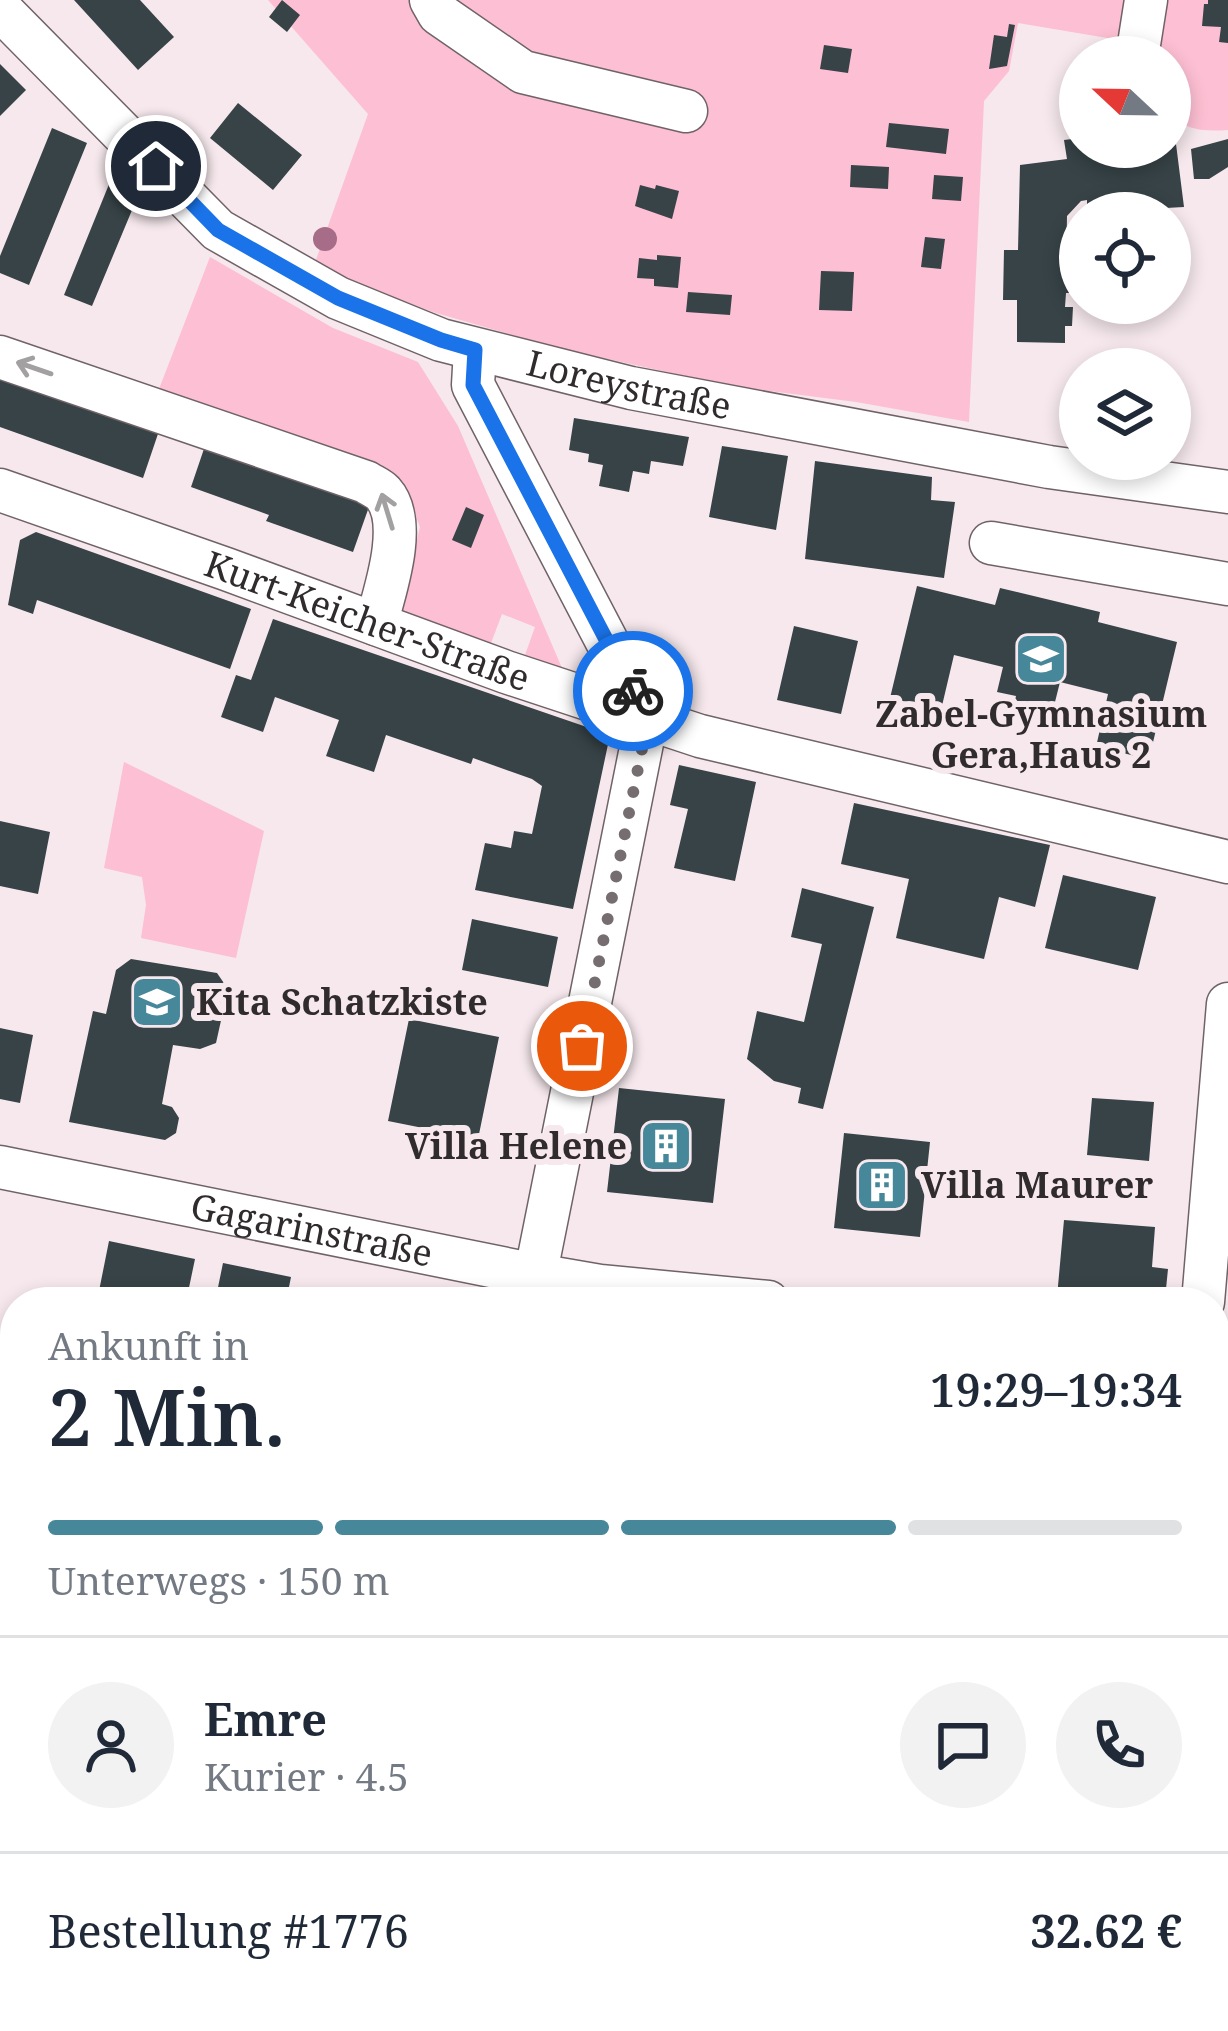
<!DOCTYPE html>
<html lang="de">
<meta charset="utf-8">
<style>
body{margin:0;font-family:"Noto Serif",serif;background:#f2f2f3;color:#1f2937;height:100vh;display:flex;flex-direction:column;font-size:45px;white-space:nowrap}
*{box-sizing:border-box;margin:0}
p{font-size:39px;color:#747a83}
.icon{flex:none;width:66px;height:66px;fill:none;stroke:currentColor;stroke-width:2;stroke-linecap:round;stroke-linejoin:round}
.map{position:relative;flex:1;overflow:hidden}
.drawer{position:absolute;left:0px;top:1287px;width:1230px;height:744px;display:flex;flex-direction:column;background:#fff;border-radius:48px 48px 0 0;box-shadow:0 6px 18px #0003}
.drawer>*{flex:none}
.needle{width:78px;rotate:292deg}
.buttons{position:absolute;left:1059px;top:36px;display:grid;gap:24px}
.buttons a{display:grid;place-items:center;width:132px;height:132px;border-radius:50%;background:#fff;box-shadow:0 6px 18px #0003;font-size:60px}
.pin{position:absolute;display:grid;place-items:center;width:102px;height:102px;color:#fff;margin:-51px;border:6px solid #fff;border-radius:50%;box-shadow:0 3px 12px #0007}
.courier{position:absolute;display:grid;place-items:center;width:120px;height:120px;margin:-60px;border:9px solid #1a73e8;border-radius:50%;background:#fff;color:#222;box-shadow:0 3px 15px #0007}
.summary em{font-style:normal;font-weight:600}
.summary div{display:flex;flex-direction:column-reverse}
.summary{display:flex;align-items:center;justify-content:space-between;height:204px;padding:0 48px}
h1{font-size:78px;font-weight:600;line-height:90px}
.bar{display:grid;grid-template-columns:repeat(4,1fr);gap:18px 12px;align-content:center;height:144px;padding:0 48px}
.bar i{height:15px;border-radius:9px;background:#e0e1e3}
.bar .active{background:#468799}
.bar p{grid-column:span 4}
.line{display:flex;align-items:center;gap:30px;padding:0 48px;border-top:3px solid #e0e1e3}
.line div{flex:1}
.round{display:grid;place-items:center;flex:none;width:126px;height:126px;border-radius:63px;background:#f2f2f3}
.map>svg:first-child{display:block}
.green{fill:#fdbfd3}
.building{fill:#374347}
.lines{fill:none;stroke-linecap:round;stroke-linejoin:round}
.minor-casing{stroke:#706367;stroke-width:45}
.major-casing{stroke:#b17c8e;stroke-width:57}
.minor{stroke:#fff;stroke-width:42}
.major{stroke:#facada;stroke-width:54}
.tram{stroke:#887f81;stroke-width:3}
.tree{fill:#a66c88}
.oneway{stroke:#a2a0a0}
.done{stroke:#756d6f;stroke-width:12;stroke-dasharray:0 21.6}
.route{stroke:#1a73e8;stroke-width:15}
.labels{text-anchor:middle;stroke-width:12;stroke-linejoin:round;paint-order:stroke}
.street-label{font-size:36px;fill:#302b2c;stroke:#f6e8ec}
.poi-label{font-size:36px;font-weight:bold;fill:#302b2c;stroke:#f6e8ec;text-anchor:start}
</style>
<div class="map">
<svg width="1228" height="2031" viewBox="0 0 1228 2031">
<rect width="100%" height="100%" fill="#f6e8ec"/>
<path class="green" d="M268,0h960v130c-64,5 -58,-22 -58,-73h-16l1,-11 -137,-23 -9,48 -25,30 -15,321 -113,-20 -126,-16 -176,-39 -118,-34 -123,-45 55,-154z
M210,257l123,71 85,34 40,64 104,242 -37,-13 10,-28 -33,-13 -11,29 -91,-31 20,-85 -17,-45 -244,-93z
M124,762l140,69 -28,127 -95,-20 5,-33 -4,-28 -38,-9z"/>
<path class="building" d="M74,0h66l34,37 -36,33z
M282,0l18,15 -13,17 -18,-15z
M1208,0h20v43l-9,-1 2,-15 -19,-1 2,-22h4z
M1009,24l6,1 -8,41 -18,3 5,-34 13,2z
M824,45l28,4 -4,24 -28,-4z
M0,64l26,26 -26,26z
M238,103l64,52 -29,35 -63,-52z
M889,123l60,6 -3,25 -60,-7z
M52,128l35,15 -58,142 -29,-12v-17z
M1080,138v9h90l6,-3 8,63 -55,3 -1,-12 -18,1v5l-23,2v-6l-6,1 -14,15 -1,57h2l1,20h-3l-1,14h8l-1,19h-7v17l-48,-1v-42h-14l1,-50h14l2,-85 47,-6 -3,-19z
M1228,139v28l-19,12h-15l-3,-30z
M851,165l38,2 -1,22 -38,-2z
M116,167l29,12 -53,127 -28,-11z
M934,175l29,2 -2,24 -29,-2z
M640,185l15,4 1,-4 23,6 -7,28 -37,-13z
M925,237l20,2 -4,30 -20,-2z
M657,255l24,2 -3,31 -24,-2v-7l-17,-1 2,-20 18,2z
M821,271l33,1 -2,39 -33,-1z
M688,292l44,3 -2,20 -44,-3z
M0,372l160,56 -17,50 -143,-51z
M574,418l115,19 -6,29 -32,-5 -2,13 -16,-3 -4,21 -30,-6 4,-21 -15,-3 1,-8 -20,-4z
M207,440l163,64 -17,48 -87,-31 3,-6 -78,-28z
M722,446l66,10 -12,74 -67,-13z
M815,461l117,16 -1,23 24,2 -11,76 -139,-19z
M466,507l18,8 -13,33 -19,-8z
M36,532l215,77 -21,60 -193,-69 -4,14 -25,-9 12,-65z
M917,586l78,19 5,-17 100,24 -2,10 79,20 -28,117 -53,-12 12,-53 -48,-12 -6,24 -15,-4 -3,13 -23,-6 3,-13 -19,-4 6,-25 -49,-12 -13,55 -51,-12z
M273,619l337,116 -37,174 -98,-19 10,-47 26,5 3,-17 18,3 10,-48 -10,-7 -59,-21 -2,6 -85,-29 -12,37 -48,-16 13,-36 -64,-23 -12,35 -42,-15 15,-42 15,5z
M794,626l64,15 -17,73 -64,-14z
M679,765l77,17 -21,99 -61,-13 14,-59 -18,-4z
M854,803l196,42 -15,62 -36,-10 -15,62 -88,-21 13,-59 -68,-15z
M0,821l50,11 -12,62 -38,-8z
M1063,875l93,22 -18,73 -93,-22z
M802,888l72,19 -51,202 -25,-6 3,-15 -27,-7 -27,-22 10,-48 47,11 18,-78 -31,-7z
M472,919l86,18 -10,50 -86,-17z
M131,959l86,14 11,16 -12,54 -16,6 -27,-4 -11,59 10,3 7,11 -3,15 -11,7 -96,-18 24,-111 13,3 10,-44z
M409,1019l90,18 -21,102 -90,-18z
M0,1028l33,7 -13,68 -20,-4z
M619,1088l106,11 -12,104 -106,-11z
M1092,1098l62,4 -5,59 -62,-6z
M844,1133l86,9 -10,95 -86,-9z
M1064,1220l91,7 -3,40 16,2 -3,30 -19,-2v5h-23l-66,-5z
M109,1241l86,18 -9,43 -89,-1z
M223,1263l68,14 -5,25h-71z
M1225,1546h3v162l-13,-2v-48l5,-49h-5v-45l8,1z
M0,1579l15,3 -3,55h3v62l-15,-3z
M1215,1784l13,1v132l-6,38h6v47l-13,-2z
M20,2016h55l62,15h-120z
M935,2016h119l-3,15h-110l-8,-1z"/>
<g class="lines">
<g class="minor-casing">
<g id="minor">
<path d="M431,0l8,14 84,58 163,39"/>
<path id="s1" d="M0,9l218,221 120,68 103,42 190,48 418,79 179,25"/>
<path d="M1137,57l9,-57"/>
<path d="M475,350l-2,35 174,333 -117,584"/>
<path d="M0,357l366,125c6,4 12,6 17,11 26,29 2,98 -7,131"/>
<path id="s2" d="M0,490l226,79 280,103 194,64 528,126"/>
<path d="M991,543l237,41"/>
<path id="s3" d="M0,1167l536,108 64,11 168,16"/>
<path d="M1203,1302l25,-298"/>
<path d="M1215,1347l13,1"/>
<path d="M1215,1464l13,-16"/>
<path d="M1215,1742l13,1"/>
<path d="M530,2016l71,15"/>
<path d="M372,2031l4,-15"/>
<path d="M1127,2031l1,-15"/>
</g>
</g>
<g class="major-casing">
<path id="major" d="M0,1931l15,3
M408,2016l69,15"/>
</g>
<use href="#minor" class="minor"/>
<use href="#major" class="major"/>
<path class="tram" d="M0,1915l15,3
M479,2016l72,15
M553,2016l71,15"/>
</g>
<circle class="tree" cx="325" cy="239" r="12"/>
<defs><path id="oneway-shaft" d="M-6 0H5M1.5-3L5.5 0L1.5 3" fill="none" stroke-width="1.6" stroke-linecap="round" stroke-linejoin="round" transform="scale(3)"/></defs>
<g class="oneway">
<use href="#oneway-shaft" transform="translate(34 368) rotate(-161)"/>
<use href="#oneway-shaft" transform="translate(387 511) rotate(-107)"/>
</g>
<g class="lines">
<path class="done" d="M582,1046l65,-322v-6l-14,-27"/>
<path class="route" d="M156,166l62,64 120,68 103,42 34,10 -2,35 160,306"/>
</g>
<defs>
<g id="school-square" transform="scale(2.7)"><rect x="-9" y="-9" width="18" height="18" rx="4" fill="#468799" stroke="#f6e8ec"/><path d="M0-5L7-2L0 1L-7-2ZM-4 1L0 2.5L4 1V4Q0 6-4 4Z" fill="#fff"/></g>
<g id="building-square" transform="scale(2.7)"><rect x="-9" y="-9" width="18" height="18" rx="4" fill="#468799" stroke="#f6e8ec"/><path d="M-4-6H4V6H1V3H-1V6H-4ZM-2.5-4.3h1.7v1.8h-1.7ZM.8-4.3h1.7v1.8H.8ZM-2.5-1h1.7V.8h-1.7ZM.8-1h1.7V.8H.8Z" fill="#fff"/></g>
</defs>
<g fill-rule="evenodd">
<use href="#school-square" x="1041" y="659"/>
<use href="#school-square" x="157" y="1002"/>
<use href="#building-square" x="666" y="1146"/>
<use href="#building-square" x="882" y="1185"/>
</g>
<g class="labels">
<g class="street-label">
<text dy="13" stroke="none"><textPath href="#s1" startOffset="753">Loreystraße</textPath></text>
<text dy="13" stroke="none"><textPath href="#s2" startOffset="390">Kurt-Keicher-Straße</textPath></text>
<text dy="13" stroke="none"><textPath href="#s3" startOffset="318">Gagarinstraße</textPath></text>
</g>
<g class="poi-label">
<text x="1041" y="727" text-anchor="middle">Zabel-Gymnasium<tspan x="1041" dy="41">Gera,Haus 2</tspan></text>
<text x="196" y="1015">Kita Schatzkiste</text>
<text x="627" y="1159" text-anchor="end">Villa Helene</text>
<text x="921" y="1198">Villa Maurer</text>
</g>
</g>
</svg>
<div class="buttons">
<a><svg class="needle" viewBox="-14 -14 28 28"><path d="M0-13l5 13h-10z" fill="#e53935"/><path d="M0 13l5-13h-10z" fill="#747a83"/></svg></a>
<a><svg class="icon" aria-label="locate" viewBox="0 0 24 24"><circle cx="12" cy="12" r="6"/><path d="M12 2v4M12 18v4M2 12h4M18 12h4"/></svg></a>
<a><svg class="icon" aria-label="layers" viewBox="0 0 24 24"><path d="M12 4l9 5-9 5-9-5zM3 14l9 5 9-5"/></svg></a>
</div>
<div class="pin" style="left:582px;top:1046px;background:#ea580c"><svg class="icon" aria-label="bag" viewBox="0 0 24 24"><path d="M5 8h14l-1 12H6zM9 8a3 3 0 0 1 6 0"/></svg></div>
<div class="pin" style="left:156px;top:166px;background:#1f2937"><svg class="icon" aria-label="home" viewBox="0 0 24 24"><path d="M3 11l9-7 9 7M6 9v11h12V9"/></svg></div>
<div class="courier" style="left:633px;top:691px"><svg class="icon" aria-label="bike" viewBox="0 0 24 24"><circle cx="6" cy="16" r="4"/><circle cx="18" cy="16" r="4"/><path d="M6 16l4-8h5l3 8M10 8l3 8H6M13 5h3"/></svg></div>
<section class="drawer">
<div class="summary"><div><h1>2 Min.</h1><p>Ankunft in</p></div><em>19:29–19:34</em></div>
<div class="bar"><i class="active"></i><i class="active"></i><i class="active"></i><i></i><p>Unterwegs · 150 m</p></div>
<div class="line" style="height:216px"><a class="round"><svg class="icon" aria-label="person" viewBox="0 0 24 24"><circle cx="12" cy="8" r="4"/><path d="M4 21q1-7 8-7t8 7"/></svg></a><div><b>Emre</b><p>Kurier · 4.5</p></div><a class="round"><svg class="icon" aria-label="chat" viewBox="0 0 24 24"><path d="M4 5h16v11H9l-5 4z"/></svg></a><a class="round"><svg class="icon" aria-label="phone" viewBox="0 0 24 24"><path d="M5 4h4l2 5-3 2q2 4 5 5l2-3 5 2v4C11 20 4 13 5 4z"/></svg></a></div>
<div class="line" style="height:156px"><div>Bestellung #1776</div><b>32.62 €</b></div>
</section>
</div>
